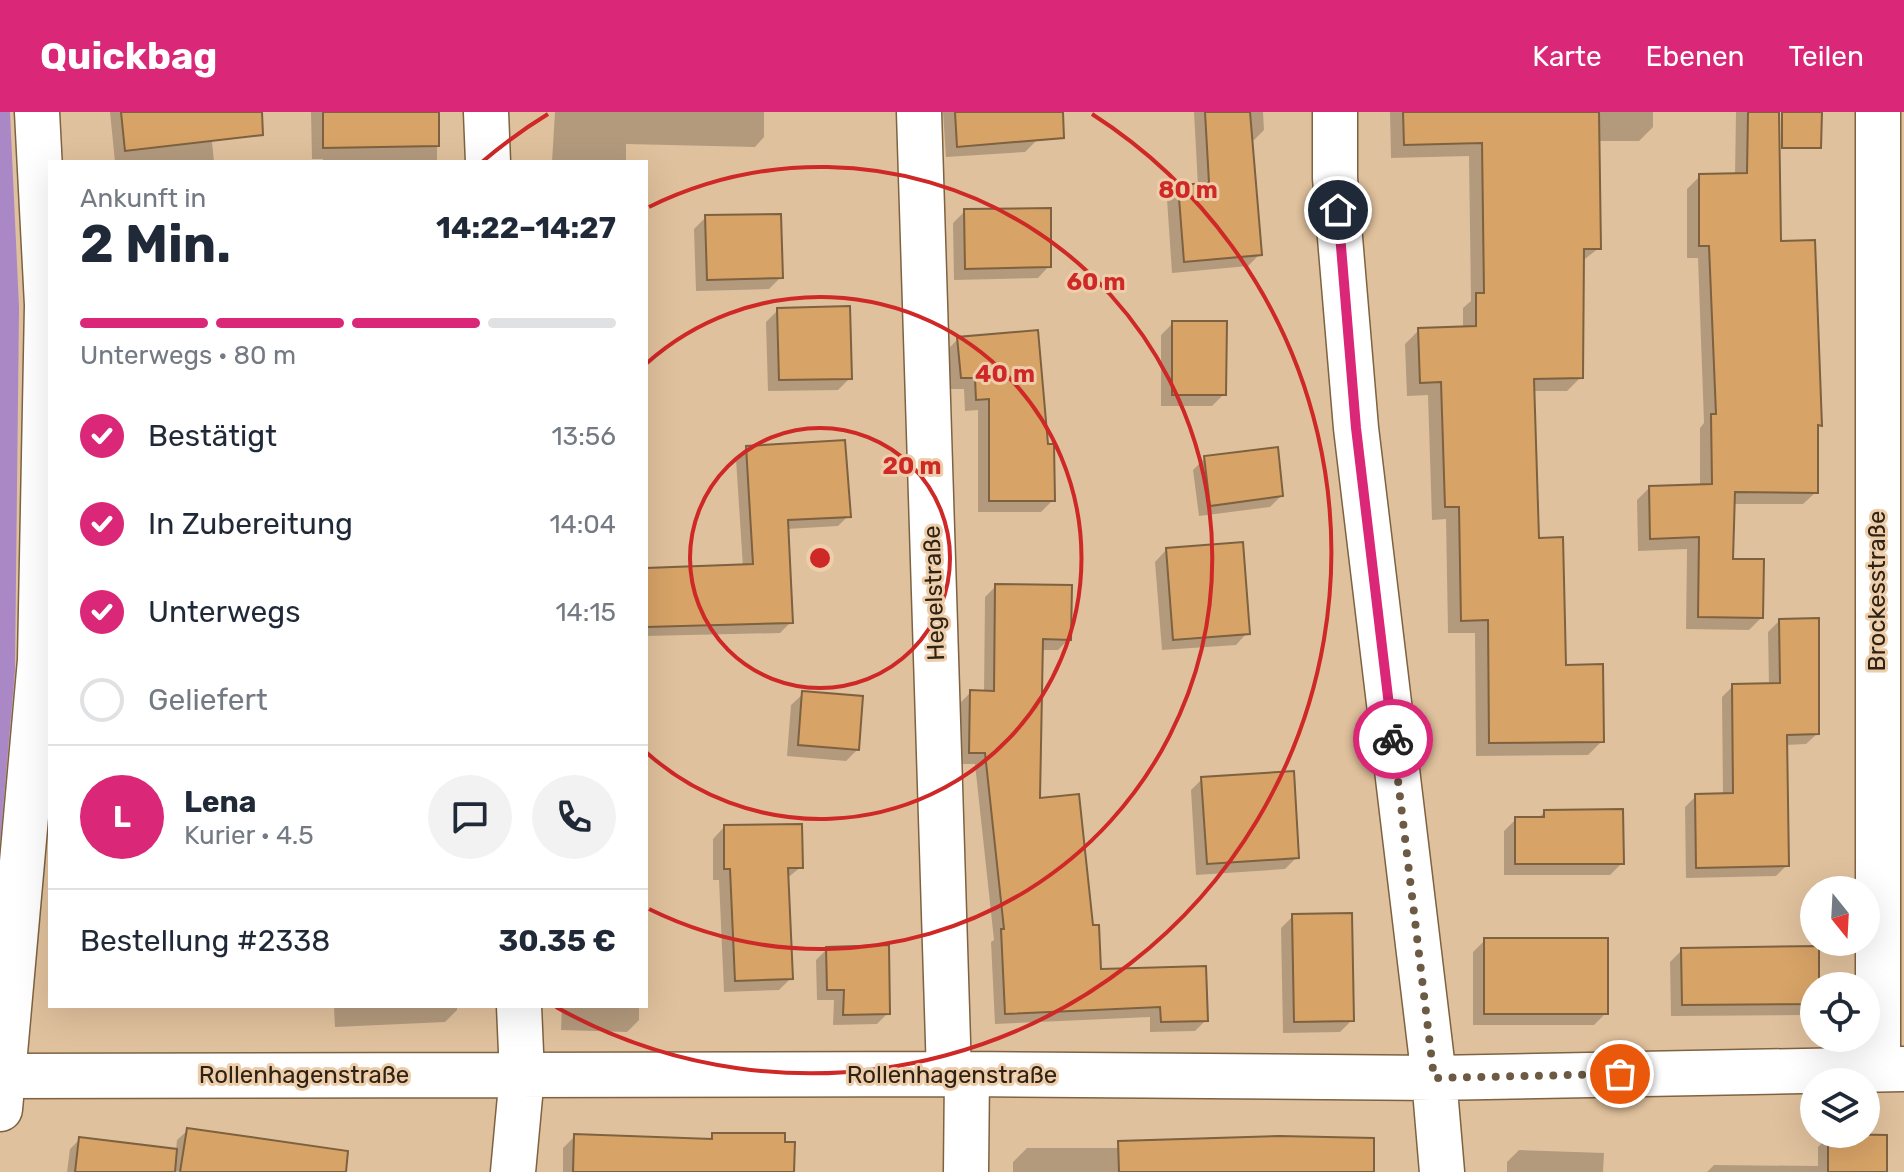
<!DOCTYPE html>
<html lang="de">
<meta charset="utf-8">
<style>
body{margin:0;font-family:Rubik,sans-serif;background:#f2f2f3;color:#1f2937;height:100vh;display:flex;flex-direction:column;font-size:30px;white-space:nowrap}
*{box-sizing:border-box;margin:0}
p{font-size:26px;color:#747a83}
.icon{flex:none;width:44px;height:44px;fill:none;stroke:currentColor;stroke-width:2;stroke-linecap:round;stroke-linejoin:round}
.map{position:relative;flex:1;overflow:hidden}
.sheet{position:absolute;left:48px;top:48px;width:600px;height:848px;display:flex;flex-direction:column;background:#fff;border-radius:0px;box-shadow:0 8px 32px #0002}
.sheet>*{flex:none}
.needle{width:52px;rotate:162deg}
.controls{position:absolute;left:1800px;top:764px;display:grid;gap:16px}
.controls a{display:grid;place-items:center;width:80px;height:80px;border-radius:50%;background:#fff;box-shadow:0 8px 32px #0002;font-size:40px}
.pin{position:absolute;display:grid;place-items:center;width:68px;height:68px;color:#fff;margin:-34px;border:4px solid #fff;border-radius:50%;box-shadow:0 2px 8px #0007}
.courier{position:absolute;display:grid;place-items:center;width:80px;height:80px;margin:-40px;border:6px solid #db2777;border-radius:50%;background:#fff;color:#222;box-shadow:0 2px 10px #0007}
.headline em{font-style:normal;font-weight:700}
.headline div{display:flex;flex-direction:column-reverse}
.headline{display:flex;align-items:center;justify-content:space-between;height:136px;padding:0 32px}
h1{font-size:52px;font-weight:700;line-height:60px}
.bar{display:grid;grid-template-columns:repeat(4,1fr);gap:12px 8px;align-content:center;height:96px;padding:0 32px}
.bar i{height:10px;border-radius:6px;background:#e0e1e3}
.bar .active{background:#db2777}
.bar p{grid-column:span 4}
.line{display:flex;align-items:center;gap:20px;padding:0 32px;border-top:2px solid #e0e1e3}
.line div{flex:1}
.round{display:grid;place-items:center;flex:none;width:84px;height:84px;border-radius:42px;background:#f2f2f3}
ol{padding:0 32px;list-style:none}
li{display:flex;align-items:center;gap:24px;height:88px}
li p{margin-inline-start:auto}
li .icon{padding:8px;border-radius:50%;background:#db2777;color:#fff;stroke-width:4}
li:last-child{color:#747a83}
li i{width:44px;height:44px;border:4px solid #e0e1e3;border-radius:50%}
header{display:flex;align-items:center;gap:48px;box-sizing:border-box;height:112px;padding:0 40px;background:#db2777;color:#fff}
header strong{font-size:38px}
nav{display:flex;gap:44px;margin-inline-start:auto;font-size:28px}
.map>svg:first-child{display:block}
.green{fill:#aa88c5}
.shadow{fill:#0003}
.building{fill:#d7a366;stroke:#7d6140;stroke-width:2}
.lines{fill:none;stroke-linecap:round;stroke-linejoin:round}
.minor-casing{stroke:#7e6241;stroke-width:47}
.minor{stroke:#fff;stroke-width:44}
.done{stroke:#6c5a44;stroke-width:8;stroke-dasharray:0 14.4}
.route{stroke:#db2777;stroke-width:10}
.ring{fill:none;stroke:#ce2827;stroke-width:4}
.labels{text-anchor:middle;stroke-width:6;stroke-linejoin:round;paint-order:stroke}
.street-label{font-size:24px;fill:#2e2214;stroke:#eecdaa}
.centre{fill:#ce2827;stroke:#eecdaa;stroke-width:4}
.ring-label{font-size:24px;text-anchor:middle;font-weight:bold;fill:#ce2827;stroke:#eecdaa;stroke-width:6;stroke-linejoin:round;paint-order:stroke}
</style>
<header>
<strong>Quickbag</strong>
<nav><a>Karte</a><a>Ebenen</a><a>Teilen</a></nav>
</header>
<div class="map">
<svg width="1904" height="1060" viewBox="0 0 1904 1060">
<rect width="100%" height="100%" fill="#e0c19d"/>
<path class="green" d="M0,0h10l9,195 -4,364 -15,173z"/>
<path class="shadow" d="M110,0h99l5,50h-99z
M311,0h126v50h-114v-3h-11z
M555,0h209v25l-9,10 -129,-3v18h-74z
M943,0h92l2,28 -12,12 -79,5z
M1194,0h69l1,18 -13,13 9,111 -12,12 -76,7 -5,-74 12,-12 19,-1z
M1390,0h263v15l-14,14h-42l2,107 -18,14v115l-14,14h-35l5,149 27,127 38,74 -14,14 -112,1 -1,-123h-27l-2,-114 -14,1 -4,-125 -21,1 -2,-52 14,-14 44,-2v-20l8,-7 -2,-145 -78,2z
M1736,0h41l2,131 41,182 -4,4v63l-13,12h-70l-2,57 30,57 -12,12 -63,-1 1,-80 -49,2 -1,-51 12,-12 51,-2v-58l4,-5 -6,-165h-11v-69l13,-13 35,-1z
M965,99l84,55 -11,12 -84,2 -1,-57z
M706,105l75,60 -12,12 -73,2 -2,-62z
M778,198l72,68 -12,12 -70,1 -2,-69z
M1173,211l51,71 -12,12h-51v-71z
M958,227l95,161 -12,12h-63v-102l-13,1 -1,-22h-14l-4,-38z
M746,336l102,68 -10,10 -51,3 4,93 -11,11 -134,3v-66l97,-3 -7,-108z
M1205,346l76,38 -11,11 -71,9 -6,-46z
M1166,438l81,83 -11,12 -74,5 -7,-88z
M996,474l73,53 -11,11h-17l-3,150 54,127 7,44 107,49 -11,11 -45,1v-15l-155,7 -4,-82 3,-2 -19,-176h-17l1,-60 12,-12 13,1 1,-96z
M1779,509l38,113 -11,10 -21,1 2,120 -11,11 -90,2 -1,-71 11,-11 27,-1 -1,-98 11,-11h36l-1,-54z
M646,570l2,54 -2,1z
M803,582l55,55 -12,12 -59,-5 4,-51z
M1202,667l95,78 -12,12 -89,6 -5,-85z
M1544,700l78,51 -12,12h-106v-44l12,-12h22z
M724,715l77,40 -15,12 5,99 -12,12 -55,2 -5,-112h-6v-41z
M1293,804l59,104 -12,12 -57,1 -2,-105z
M1485,828l121,73 -12,12h-121v-73z
M827,837l61,64 -11,11 -44,1 1,-25h-17l-1,-40z
M1682,838l135,36h-3v20l-9,9 -134,1 -1,-54z
M334,894h123v4l-12,12 -110,5z
M562,894h77v14l-12,12 -66,-2z
M187,1019l152,41h-272l3,-23 10,-10 96,12 1,-11z
M713,1023l70,37h-220v-24l12,-12 132,5z
M1829,1024l56,36h-178l7,-7 104,1v-19z
M1027,1036h134l211,24h-359v-10z
M1519,1038l85,3 -1,19h-96v-10z"/>
<path class="building" d="M121,0h141l1,23 -138,16z
M323,0h116v34l-116,2z
M955,0h108l1,26 -107,9z
M1205,0h45l12,143 -78,7 -6,-77 31,-2z
M1403,0h196l2,137h-17l-1,129 -49,1 5,159 24,-1 3,128 37,-1 1,78 -115,1 -1,-123 -27,1 -2,-114h-14l-4,-125 -21,1 -2,-55 58,-2v-33h8l-2,-150 -78,2z
M1748,0h31l2,129 34,-1 7,186 -4,-1v68l-83,-1 -2,67h31l-1,59 -65,-1 1,-80 -49,2 -1,-53 63,-2 -1,-70h5l-7,-168h-10v-72l48,-1z
M1782,0h40l-1,36h-39z
M1051,96v59l-86,2 -1,-60z
M781,102l2,64 -76,2 -2,-65z
M850,194l2,73 -73,1 -2,-72z
M1172,209h55l-1,74h-54z
M1038,218l10,114h6l1,57h-66v-102l-13,1 -1,-22h-14l-4,-41z
M845,328l6,77 -63,3 5,103 -147,4v-59l107,-4 -7,-118z
M1278,335l5,49 -73,10 -6,-50z
M1243,430l7,92 -77,6 -7,-92z
M995,472l77,1 -1,55 -28,-1 -3,159 39,-4 14,131h6l2,44 105,-3 2,55 -47,1 -1,-15 -155,7 -4,-85h3l-19,-176h-16l1,-63 24,1z
M1819,506v116l-32,1 2,131 -93,2 -1,-74 38,-1 -1,-109 48,-1 -1,-64z
M802,579l61,5 -4,54 -61,-5z
M1294,659l5,87 -92,6 -6,-87z
M1623,697l1,55h-109v-47h29v-7z
M802,712l1,44h-15l5,111 -58,2 -5,-112h-6v-44z
M1352,801l2,108 -60,1 -2,-108z
M1484,826h124v76h-124z
M889,833l1,69 -47,1 1,-25h-17l-1,-43z
M1819,834v40h-5v18l-132,1 -1,-57z
M187,1016l161,23 -2,21h-166z
M712,1021h73v9h10l-1,30h-221l1,-38 138,5z
M1828,1022l59,1v37h-59z
M1279,1024l95,2v34h-255l-1,-31z
M79,1025l98,12 -2,23h-100z"/>
<g class="lines">
<g class="minor-casing">
<path id="minor" d="M486,0l2,50
M919,0l30,962
M1335,0v66l21,250 78,650 8,94
M1878,0v957
M0,964l967,-2 467,4 470,-9
M0,997l40,-449 7,-355 -10,-193
M513,1060l9,-97 -3,-69
M966,1060l1,-98"/>
</g>
<use href="#minor" class="minor"/>
</g>
<g class="lines">
<path class="done" d="M1393,627l41,339 186,-4"/>
<path class="route" d="M1338,98l18,218 37,311"/>
</g>
<g class="ring">
<circle cx="820" cy="446" r="130"/>
<path d="M647 251A261 261 0 1 1 647 641"/>
<path d="M649 95A391 391 0 1 1 649 797"/>
<path d="M482 50A521 521 0 0 1 548 2M1092 2A521 521 0 0 1 556 895"/>
</g>
<g class="labels">
<g class="street-label">
<text transform="translate(1877 479) rotate(-90)" y="8">Brockesstraße</text>
<text transform="translate(934 481) rotate(-92)" y="8">Hegelstraße</text>
<text x="304" y="971">Rollenhagenstraße</text>
<text x="952" y="971">Rollenhagenstraße</text>
</g>
</g>
<circle cx="820" cy="446" r="12" class="centre"/>
<g class="ring-label">
<text x="1188" y="86">80 m</text>
<text x="1096" y="178">60 m</text>
<text x="1005" y="270">40 m</text>
<text x="912" y="362">20 m</text>
</g>
</svg>
<div class="controls">
<a><svg class="needle" viewBox="-14 -14 28 28"><path d="M0-13l5 13h-10z" fill="#e53935"/><path d="M0 13l5-13h-10z" fill="#747a83"/></svg></a>
<a><svg class="icon" aria-label="locate" viewBox="0 0 24 24"><circle cx="12" cy="12" r="6"/><path d="M12 2v4M12 18v4M2 12h4M18 12h4"/></svg></a>
<a><svg class="icon" aria-label="layers" viewBox="0 0 24 24"><path d="M12 4l9 5-9 5-9-5zM3 14l9 5 9-5"/></svg></a>
</div>
<div class="pin" style="left:1620px;top:962px;background:#ea580c"><svg class="icon" aria-label="bag" viewBox="0 0 24 24"><path d="M5 8h14l-1 12H6zM9 8a3 3 0 0 1 6 0"/></svg></div>
<div class="pin" style="left:1338px;top:98px;background:#1f2937"><svg class="icon" aria-label="home" viewBox="0 0 24 24"><path d="M3 11l9-7 9 7M6 9v11h12V9"/></svg></div>
<div class="courier" style="left:1393px;top:627px"><svg class="icon" aria-label="bike" viewBox="0 0 24 24"><circle cx="6" cy="16" r="4"/><circle cx="18" cy="16" r="4"/><path d="M6 16l4-8h5l3 8M10 8l3 8H6M13 5h3"/></svg></div>
<section class="sheet">
<div class="headline"><div><h1>2 Min.</h1><p>Ankunft in</p></div><em>14:22–14:27</em></div>
<div class="bar"><i class="active"></i><i class="active"></i><i class="active"></i><i></i><p>Unterwegs · 80 m</p></div>
<ol>
<li><svg class="icon" aria-label="check" viewBox="0 0 24 24"><path d="M5 12l5 5 9-10"/></svg>Bestätigt<p>13:56</p></li>
<li><svg class="icon" aria-label="check" viewBox="0 0 24 24"><path d="M5 12l5 5 9-10"/></svg>In Zubereitung<p>14:04</p></li>
<li><svg class="icon" aria-label="check" viewBox="0 0 24 24"><path d="M5 12l5 5 9-10"/></svg>Unterwegs<p>14:15</p></li>
<li><i></i>Geliefert</li>
</ol>
<div class="line" style="height:144px"><b class="round" style="background:#db2777;color:#fff">L</b><div><b>Lena</b><p>Kurier · 4.5</p></div><a class="round"><svg class="icon" aria-label="chat" viewBox="0 0 24 24"><path d="M4 5h16v11H9l-5 4z"/></svg></a><a class="round"><svg class="icon" aria-label="phone" viewBox="0 0 24 24"><path d="M5 4h4l2 5-3 2q2 4 5 5l2-3 5 2v4C11 20 4 13 5 4z"/></svg></a></div>
<div class="line" style="height:104px"><div>Bestellung #2338</div><b>30.35 €</b></div>
</section>
</div>
